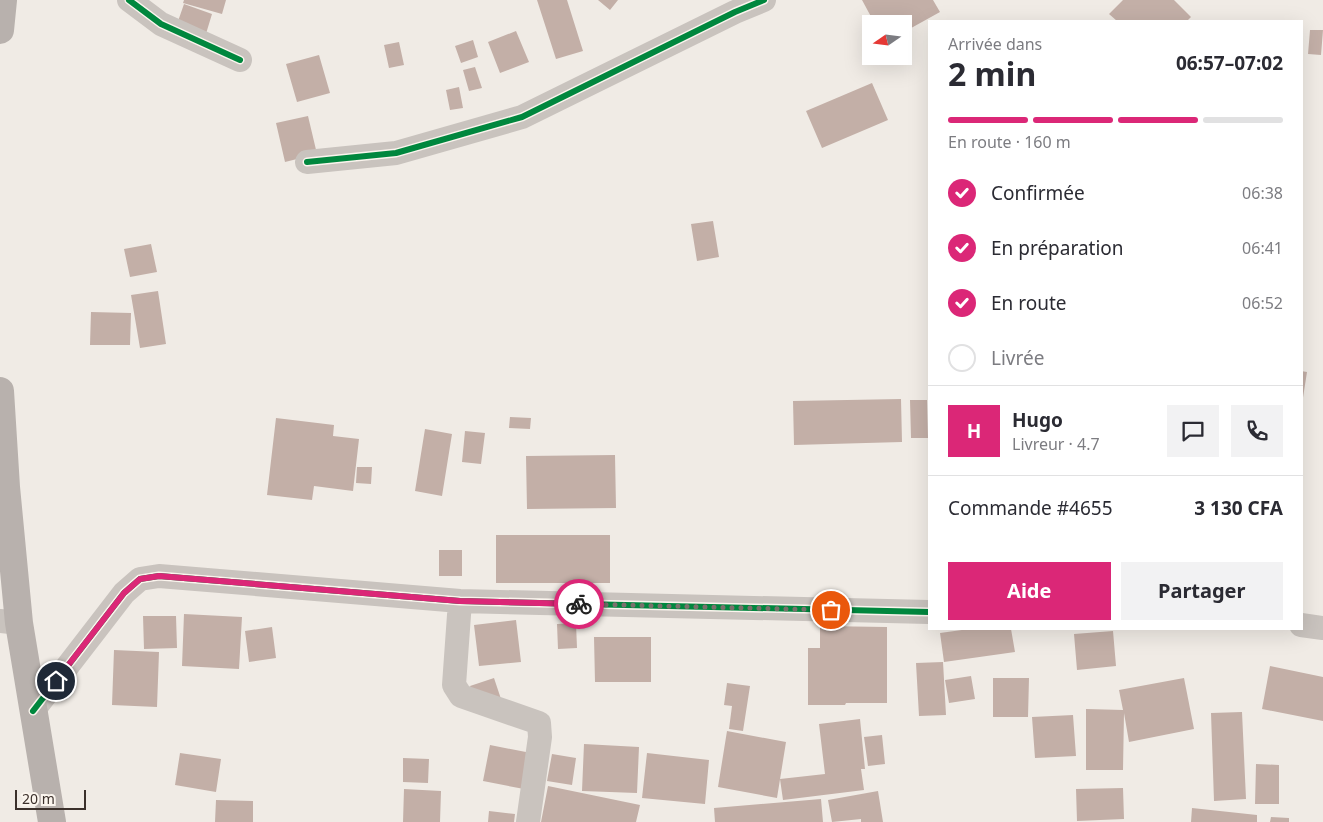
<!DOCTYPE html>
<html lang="fr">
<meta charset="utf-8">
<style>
body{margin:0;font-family:"Noto Sans",sans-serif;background:#f2f2f3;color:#2b2b33;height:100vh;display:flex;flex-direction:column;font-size:19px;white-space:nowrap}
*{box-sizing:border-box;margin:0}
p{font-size:16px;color:#7c7c81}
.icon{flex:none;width:28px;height:28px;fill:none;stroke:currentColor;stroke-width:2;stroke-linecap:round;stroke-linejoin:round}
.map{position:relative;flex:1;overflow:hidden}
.drawer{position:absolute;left:928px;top:20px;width:375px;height:610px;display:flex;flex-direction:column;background:#fff;border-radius:0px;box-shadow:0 5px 20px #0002}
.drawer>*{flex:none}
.needle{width:32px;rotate:256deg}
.buttons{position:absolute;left:862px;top:15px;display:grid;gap:10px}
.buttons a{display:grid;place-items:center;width:50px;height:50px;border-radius:0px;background:#fff;box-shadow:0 5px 20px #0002;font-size:25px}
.scale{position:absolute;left:15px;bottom:12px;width:71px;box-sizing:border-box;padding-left:5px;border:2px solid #3b302b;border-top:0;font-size:14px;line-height:18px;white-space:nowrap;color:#3b302b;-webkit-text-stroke:4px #fbf5ee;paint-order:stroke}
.pin{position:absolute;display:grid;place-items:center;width:42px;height:42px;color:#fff;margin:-21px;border:2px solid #fff;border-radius:50%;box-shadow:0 1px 5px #0007}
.courier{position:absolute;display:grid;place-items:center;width:50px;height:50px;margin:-25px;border:4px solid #db2777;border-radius:50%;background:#fff;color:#222;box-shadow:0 1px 6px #0007}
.overview em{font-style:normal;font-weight:700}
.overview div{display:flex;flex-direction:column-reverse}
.overview{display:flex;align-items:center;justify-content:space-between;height:85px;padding:0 20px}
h1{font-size:32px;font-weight:700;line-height:38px}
.bar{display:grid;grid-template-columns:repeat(4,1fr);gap:8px 5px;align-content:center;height:60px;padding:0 20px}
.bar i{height:6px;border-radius:4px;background:#e1e1e2}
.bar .on{background:#db2777}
.bar p{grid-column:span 4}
.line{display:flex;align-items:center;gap:12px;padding:0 20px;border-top:1px solid #e1e1e2}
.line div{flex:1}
.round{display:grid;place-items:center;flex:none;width:52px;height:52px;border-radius:0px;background:#f2f2f3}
ol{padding:0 20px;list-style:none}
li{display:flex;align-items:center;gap:15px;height:55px}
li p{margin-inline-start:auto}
li .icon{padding:5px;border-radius:50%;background:#db2777;color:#fff;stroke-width:4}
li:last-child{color:#7c7c81}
li i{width:28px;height:28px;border:2px solid #e1e1e2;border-radius:50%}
.primary-button{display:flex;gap:10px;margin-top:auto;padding:10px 20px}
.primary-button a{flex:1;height:58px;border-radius:0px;background:#db2777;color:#fff;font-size:20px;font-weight:700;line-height:58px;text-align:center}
.primary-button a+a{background:#f2f2f3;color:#2b2b33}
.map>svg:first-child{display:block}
.building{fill:#c3afa7}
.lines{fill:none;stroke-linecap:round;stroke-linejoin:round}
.minor{stroke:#c9c3be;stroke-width:24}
.major{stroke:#b8b1ad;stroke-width:28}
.cycleway-casing{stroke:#fbf5ee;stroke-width:9}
.cycleway{stroke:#00873e;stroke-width:6}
.done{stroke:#7a716c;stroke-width:5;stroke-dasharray:0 9}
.route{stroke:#db2777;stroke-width:6}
</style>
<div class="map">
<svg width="1323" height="822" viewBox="0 0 1323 822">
<rect width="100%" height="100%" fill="#f0ebe5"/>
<path class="building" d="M184,0h42l-4,14 -39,-11z
M537,0h30l16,51 -27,8z
M598,0h20l-8,10z
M862,0h71l7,12 -36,20v-8h-29z
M1123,0h51l17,17 -4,4h-70l-8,-7z
M184,4l28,10 -7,23 -29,-10z
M1310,30h13l-2,25 -13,-1z
M516,31l13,31 -29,11 -12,-31z
M473,40l5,17 -17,6 -6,-17z
M399,42l5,23 -15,3 -5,-23z
M319,55l11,38 -33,9 -11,-38z
M475,67l7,21 -13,3 -6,-21z
M872,83l16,37 -66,28 -16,-37z
M459,87l4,21 -13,2 -4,-20z
M308,116l9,38 -32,8 -9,-39z
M713,221l6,36 -22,4 -6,-37z
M151,244l6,28 -27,5 -6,-28z
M158,291l8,53 -26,4 -9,-53z
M91,312l40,1 -1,32h-40z
M1301,371l6,1 -5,32h-1z
M901,399l1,43 -108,3 -1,-44z
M910,400h17l1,38h-17z
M510,417l21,1 -1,11 -21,-1z
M276,418l58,7 -1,11 26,3 -6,52 -39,-5 -2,14 -45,-5z
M425,429l27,5 -10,62 -27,-5z
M465,431l20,2 -4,31 -19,-2z
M615,455l1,53 -89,1 -1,-53z
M357,467h15l-1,17 -15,-1z
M496,535h114v48h-114z
M439,550h23v26h-23z
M184,614l58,3 -3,52 -57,-3z
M143,616h33l1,32 -33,1z
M516,620l5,42 -42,4 -5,-41z
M576,623l1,25 -19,1 -1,-25z
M820,626l67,1v76h-41l-1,2h-37v-57h12z
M272,627l4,31 -27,4 -4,-31z
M969,629h42l4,23 -71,10 -4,-29z
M1113,631l3,35 -39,4 -3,-36z
M594,637h57v45h-56z
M114,650l45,2 -2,55 -45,-2z
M943,662l3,53 -27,1 -3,-53z
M1270,666l53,11v44l-61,-12z
M971,676l4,23 -26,4 -4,-23z
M494,678l7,21 -24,7 -7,-20z
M993,678h36l-1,39h-35z
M1184,678l10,51 -65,13 -5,-29 -1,57h-37v-61l37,1 -4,-20z
M727,683l23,3 -7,45 -14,-2 3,-23 -8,-1z
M1242,712l4,87 -32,2 -3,-88z
M1073,715l3,41 -41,2 -3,-41z
M860,719l5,50h-4l3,21 -81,10 -3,-21 45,-5 -6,-50z
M727,731l59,11 -9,56 -59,-11z
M882,735l3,29 -17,2 -4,-29z
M584,744l55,3 -2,46 -55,-2z
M490,745l41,8 -7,36 -41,-8z
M180,753l41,6 -5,33 -41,-7z
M647,753l62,7 -4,44 -63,-6z
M552,754l24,4 -4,27 -25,-4z
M403,758l26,1 -1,24 -25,-1z
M1256,764l23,1v39h-24z
M548,786l92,19 -4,17h-95z
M1123,788l1,31 -47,2 -1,-32z
M404,789l37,2 -1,31h-37z
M878,791l5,31h-22v-3l-29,3 -4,-22z
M821,799l2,23h-108l-1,-14z
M216,800l37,1v21h-38z
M1192,808l65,7v7h-66z
M489,811l26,3 -1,8h-26z
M1271,817l18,1v4h-19z"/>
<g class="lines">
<path class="minor" d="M129,0l32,24 79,36
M307,162l89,-9 126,-36 213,-105 29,-12
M460,601l-6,84 7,11 78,27 1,14 -12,85
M0,621l19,2
M1301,625l22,3
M33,711l91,-118 16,-14 19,-3 301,25 469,11"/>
<path class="major" d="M0,30l3,-30
M0,391l6,96 13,136 33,199"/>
<g class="cycleway-casing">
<path id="cycleway" d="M129,0l32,24 79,36
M307,162l89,-9 126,-36 213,-105 29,-12
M33,711l91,-118 16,-14 19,-3 301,25 469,11"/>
</g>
<use href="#cycleway" class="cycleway"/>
</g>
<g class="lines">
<path class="done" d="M579,604l252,6"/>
<path class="route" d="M56,681l68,-88 16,-14 19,-3 301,25 119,3"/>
</g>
</svg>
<div class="buttons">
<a><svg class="needle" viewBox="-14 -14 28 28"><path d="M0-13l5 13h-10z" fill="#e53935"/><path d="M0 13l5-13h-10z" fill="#7c7c81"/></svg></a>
</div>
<div class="scale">20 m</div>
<div class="pin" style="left:831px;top:610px;background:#ea580c"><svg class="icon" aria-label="bag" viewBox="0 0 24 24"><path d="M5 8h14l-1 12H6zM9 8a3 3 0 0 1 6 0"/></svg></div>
<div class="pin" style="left:56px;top:681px;background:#1f2937"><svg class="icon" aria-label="home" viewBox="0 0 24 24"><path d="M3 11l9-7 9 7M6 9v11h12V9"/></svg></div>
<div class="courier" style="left:579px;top:604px"><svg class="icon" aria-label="bike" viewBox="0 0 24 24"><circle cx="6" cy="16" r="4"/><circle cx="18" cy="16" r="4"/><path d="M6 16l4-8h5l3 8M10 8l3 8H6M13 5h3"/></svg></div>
<section class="drawer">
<div class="overview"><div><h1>2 min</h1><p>Arrivée dans</p></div><em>06:57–07:02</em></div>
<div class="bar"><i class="on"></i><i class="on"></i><i class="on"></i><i></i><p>En route · 160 m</p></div>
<ol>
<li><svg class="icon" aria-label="check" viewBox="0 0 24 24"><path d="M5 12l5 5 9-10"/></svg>Confirmée<p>06:38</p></li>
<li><svg class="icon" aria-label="check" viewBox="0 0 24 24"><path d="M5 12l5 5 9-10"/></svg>En préparation<p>06:41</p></li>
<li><svg class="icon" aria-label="check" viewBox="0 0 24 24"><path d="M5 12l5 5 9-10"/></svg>En route<p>06:52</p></li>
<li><i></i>Livrée</li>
</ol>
<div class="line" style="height:90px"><b class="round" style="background:#db2777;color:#fff">H</b><div><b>Hugo</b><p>Livreur · 4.7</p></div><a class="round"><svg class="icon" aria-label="chat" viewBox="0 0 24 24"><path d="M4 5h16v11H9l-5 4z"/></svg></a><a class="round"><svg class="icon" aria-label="phone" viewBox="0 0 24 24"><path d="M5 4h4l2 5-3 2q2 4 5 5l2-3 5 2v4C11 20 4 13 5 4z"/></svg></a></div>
<div class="line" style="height:65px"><div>Commande #4655</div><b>3 130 CFA</b></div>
<div class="primary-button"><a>Aide</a><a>Partager</a></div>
</section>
</div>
